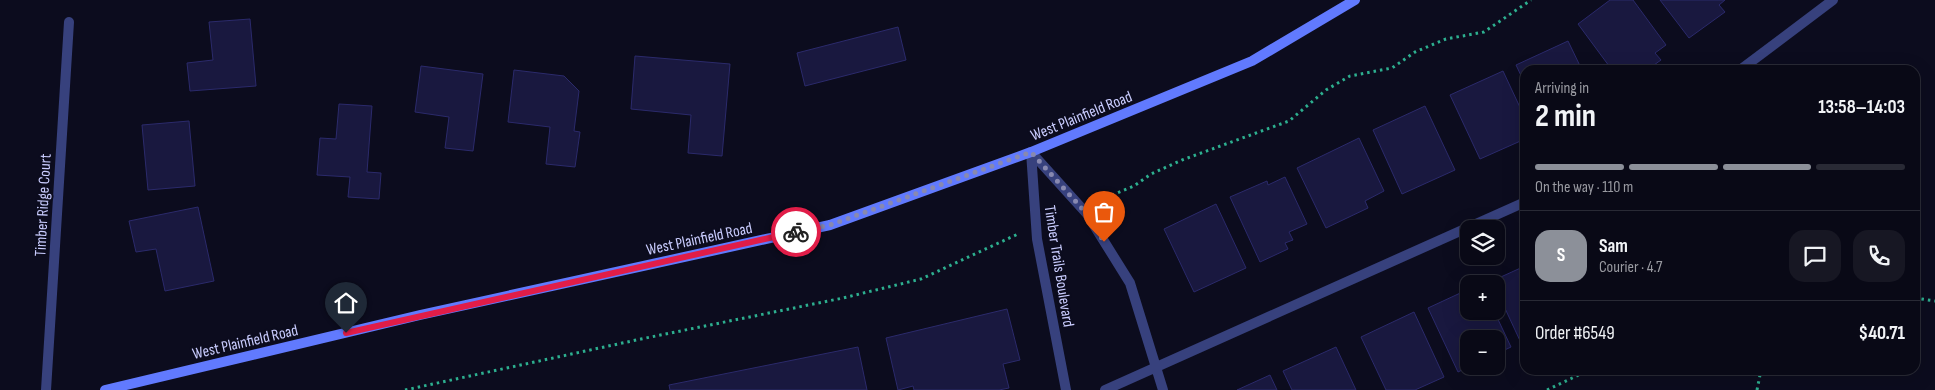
<!DOCTYPE html>
<meta charset="utf-8">
<style>
body{margin:0;font-family:"Sofia Sans Condensed",sans-serif;background:#171723;color:#f1f3f6;height:100vh;display:flex;flex-direction:column;font-size:19px;white-space:nowrap}
*{box-sizing:border-box;margin:0}
p{font-size:16px;color:#999aa1}
.icon{flex:none;width:28px;height:28px;fill:none;stroke:currentColor;stroke-width:2;stroke-linecap:round;stroke-linejoin:round}
.map{position:relative;flex:1;overflow:hidden}
.drawer{position:absolute;left:1520px;top:65px;width:400px;height:310px;display:flex;flex-direction:column;background:#090916;border-radius:15px;box-shadow:0 5px 20px #0002,0 0 0 1px #292a35}
.drawer>*{flex:none}
.tools{position:absolute;left:1460px;top:220px;display:grid;gap:10px}
.tools a{display:grid;place-items:center;width:45px;height:45px;border-radius:10px;background:#090916;box-shadow:0 5px 20px #0002,0 0 0 1px #292a35;font-size:25px}
.pin{position:absolute;display:grid;place-items:center;width:42px;height:42px;color:#fff;margin:-51px -21px;border-radius:50% 50% 50% 0;rotate:-45deg;box-shadow:0 0 5px #0007}
.pin .icon{rotate:45deg}
.courier{position:absolute;display:grid;place-items:center;width:50px;height:50px;margin:-25px;border:4px solid #e11d48;border-radius:50%;background:#fff;color:#222;box-shadow:0 1px 6px #0007}
.head em{font-style:normal;font-weight:700}
.head div{display:flex;flex-direction:column-reverse}
.head{display:flex;align-items:center;justify-content:space-between;height:85px;padding:0 15px}
h1{font-size:32px;font-weight:700;line-height:38px}
.bar{display:grid;grid-template-columns:repeat(4,1fr);gap:8px 5px;align-content:center;height:60px;padding:0 15px}
.bar i{height:6px;border-radius:4px;background:#292a35}
.bar .selected{background:#8c9099}
.bar p{grid-column:span 4}
.line{display:flex;align-items:center;gap:12px;padding:0 15px;border-top:1px solid #292a35}
.line div{flex:1}
.round{display:grid;place-items:center;flex:none;width:52px;height:52px;border-radius:15px;background:#171723}
.map>svg:first-child{display:block}
.building{fill:#19183f;stroke:#2b2a6b}
.lines{fill:none;stroke-linecap:round;stroke-linejoin:round}
.path{stroke:#2daf8f;stroke-width:3;stroke-dasharray:2.5 4;stroke-linecap:butt}
.street{stroke:#37417d;stroke-width:10}
.secondary{stroke:#617afe;stroke-width:10}
.done{stroke:#8889b0;stroke-width:5;stroke-dasharray:0 9}
.route{stroke:#e11d48;stroke-width:6}
.labels{text-anchor:middle;stroke-width:4;stroke-linejoin:round;paint-order:stroke}
.street-label{font-size:16px;fill:#cacdff;stroke:#0c0c1e}
</style>
<div class="map">
<svg width="1935" height="390" viewBox="0 0 1935 390">
<rect width="100%" height="100%" fill="#0c0c1e"/>
<path class="building" d="M1610,0h23l33,45 -11,8 6,7 -14,10h-35l-34,-46z
M1660,0h65l-6,5 6,7 -36,26z
M250,19l6,67 -66,5 -3,-28 26,-3 -4,-38z
M898,27l8,33 -101,26 -8,-33z
M1568,41l14,29h-57v14l-9,-19z
M635,56l95,8 -8,92 -34,-3 3,-38 -60,-6z
M421,66l62,8 -10,77 -28,-3 4,-31 -34,-5z
M514,70l50,6 15,15 -5,40 6,1 -5,35 -29,-3 4,-37 -42,-5z
M1503,71l22,47v21l-45,20 -30,-64z
M339,104l33,2 -5,66 14,1 -2,26 -31,-2 2,-20 -33,-2 3,-37 16,1z
M1425,106l30,64 -53,24 -29,-64z
M189,121l6,65 -47,4 -6,-65z
M1359,138l25,53 -19,10 3,7 -42,20 -29,-60z
M1285,177l22,47 -18,8 4,8 -8,3 3,6 -28,13 -30,-65 37,-16 1,4z
M1216,204l30,64 -52,24 -30,-63z
M198,207l16,74 -49,10 -9,-42 -20,3 -7,-31z
M1525,266v77l-3,2 -26,-56v-5h-2l-2,-3z
M1469,289v22h25l17,36 -15,7v-15h-27l1,27 -12,6 -30,-64z
M1007,309l13,51 -17,4 6,24 -10,2h-85l-1,-4 -15,4 -12,-52z
M1414,312l30,65 -29,13h-29l-25,-53z
M858,347l9,43h-197l-1,-5z
M1336,347l20,43h-64l-9,-19z
M1270,375l7,15h-40z"/>
<g class="lines">
<path class="path" d="M1100,200l34,-14 17,-12 31,-14 107,-39 37,-31 24,-14 42,-8 23,-16 31,-13 38,-7 47,-32
M1915,298l20,3
M405,390l236,-51 202,-41 78,-19 97,-45
M1547,390l42,-20
M1757,390l4,-20"/>
<path class="street" d="M1740,70l93,-70
M1031,152l56,62 43,69 33,107
M1031,152l6,87 29,151
M46,390l23,-368
M1105,390l420,-188"/>
<path class="secondary" d="M105,390l315,-75 410,-90 201,-73 221,-91 103,-61"/>
</g>
<g class="lines">
<path class="done" d="M796,232l34,-7 201,-73 56,62 17,28"/>
<path class="route" d="M346,333l450,-101"/>
</g>
<g class="labels">
<g class="street-label">
<text transform="translate(1081 115) rotate(-22)" y="6">West Plainfield Road</text>
<text transform="translate(42 205) rotate(-87)" y="6">Timber Ridge Court</text>
<text transform="translate(699 238) rotate(-12)" y="6">West Plainfield Road</text>
<text transform="translate(1060 266) rotate(81)" y="6">Timber Trails Boulevard</text>
<text transform="translate(245 341) rotate(-13)" y="6">West Plainfield Road</text>
</g>
</g>
</svg>
<div class="tools">
<a><svg class="icon" aria-label="layers" viewBox="0 0 24 24"><path d="M12 4l9 5-9 5-9-5zM3 14l9 5 9-5"/></svg></a>
<a>+</a>
<a>−</a>
</div>
<div class="pin" style="left:1104px;top:242px;background:#ea580c"><svg class="icon" aria-label="bag" viewBox="0 0 24 24"><path d="M5 8h14l-1 12H6zM9 8a3 3 0 0 1 6 0"/></svg></div>
<div class="pin" style="left:346px;top:333px;background:#1f2937"><svg class="icon" aria-label="home" viewBox="0 0 24 24"><path d="M3 11l9-7 9 7M6 9v11h12V9"/></svg></div>
<div class="courier" style="left:796px;top:232px"><svg class="icon" aria-label="bike" viewBox="0 0 24 24"><circle cx="6" cy="16" r="4"/><circle cx="18" cy="16" r="4"/><path d="M6 16l4-8h5l3 8M10 8l3 8H6M13 5h3"/></svg></div>
<section class="drawer">
<div class="head"><div><h1>2 min</h1><p>Arriving in</p></div><em>13:58–14:03</em></div>
<div class="bar"><i class="selected"></i><i class="selected"></i><i class="selected"></i><i></i><p>On the way · 110 m</p></div>
<div class="line" style="height:90px"><b class="round" style="background:#8c9099;color:#fff">S</b><div><b>Sam</b><p>Courier · 4.7</p></div><a class="round"><svg class="icon" aria-label="chat" viewBox="0 0 24 24"><path d="M4 5h16v11H9l-5 4z"/></svg></a><a class="round"><svg class="icon" aria-label="phone" viewBox="0 0 24 24"><path d="M5 4h4l2 5-3 2q2 4 5 5l2-3 5 2v4C11 20 4 13 5 4z"/></svg></a></div>
<div class="line" style="height:65px"><div>Order #6549</div><b>$40.71</b></div>
</section>
</div>
